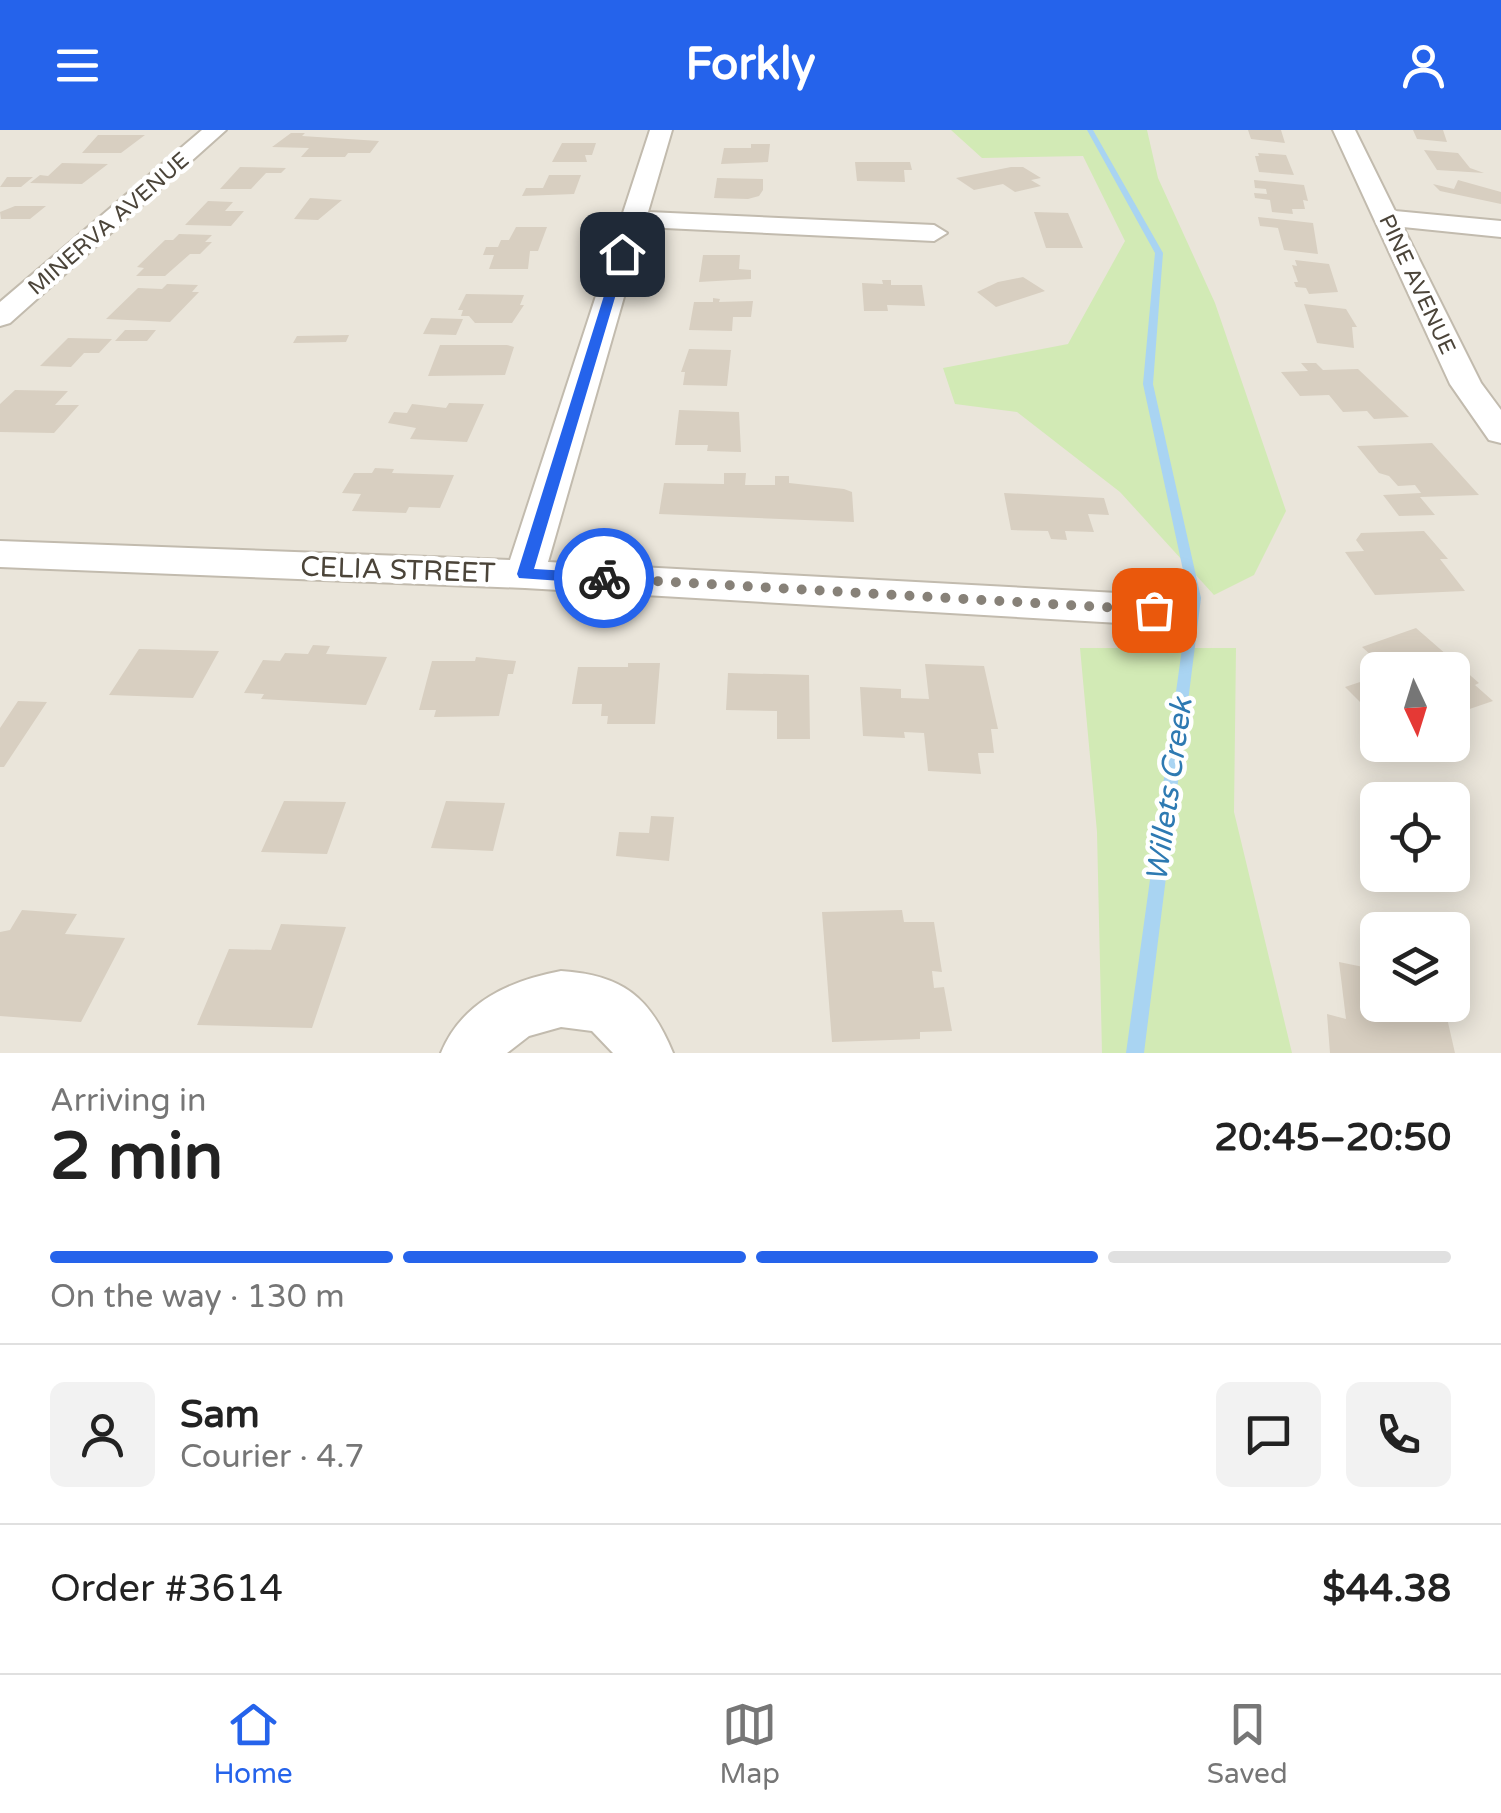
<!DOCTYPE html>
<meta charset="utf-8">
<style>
body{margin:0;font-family:"Varela Round",sans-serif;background:#f2f2f2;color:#222;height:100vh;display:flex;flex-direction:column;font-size:38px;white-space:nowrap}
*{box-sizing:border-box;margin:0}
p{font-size:32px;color:#767676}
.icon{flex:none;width:55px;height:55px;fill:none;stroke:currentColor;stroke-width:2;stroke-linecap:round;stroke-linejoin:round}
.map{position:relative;height:923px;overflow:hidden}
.details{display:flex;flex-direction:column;background:#fff;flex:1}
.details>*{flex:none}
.needle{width:65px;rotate:176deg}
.buttons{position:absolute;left:1360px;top:522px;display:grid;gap:20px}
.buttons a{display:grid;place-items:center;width:110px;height:110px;border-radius:15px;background:#fff;box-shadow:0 5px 25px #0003;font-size:50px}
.pin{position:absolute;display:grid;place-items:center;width:85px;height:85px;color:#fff;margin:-42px;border-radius:20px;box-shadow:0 5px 15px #0006}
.courier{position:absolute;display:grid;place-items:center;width:100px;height:100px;margin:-50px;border:8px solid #2563eb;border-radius:50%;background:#fff;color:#222;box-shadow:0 2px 12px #0007}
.headline em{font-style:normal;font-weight:700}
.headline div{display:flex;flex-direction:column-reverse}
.headline{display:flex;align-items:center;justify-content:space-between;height:170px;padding:0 50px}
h1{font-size:65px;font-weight:700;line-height:75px}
.bar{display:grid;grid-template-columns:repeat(4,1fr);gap:15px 10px;align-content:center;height:120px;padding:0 50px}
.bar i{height:12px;border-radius:8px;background:#e0e0e0}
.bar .current{background:#2563eb}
.bar p{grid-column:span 4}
.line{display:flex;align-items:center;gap:25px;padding:0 50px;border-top:2px solid #e0e0e0}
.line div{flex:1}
.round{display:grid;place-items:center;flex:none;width:105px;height:105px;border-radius:15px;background:#f2f2f2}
header{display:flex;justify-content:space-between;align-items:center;height:130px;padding:0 50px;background:#2563eb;color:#fff;font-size:45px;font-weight:700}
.dock{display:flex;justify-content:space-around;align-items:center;height:140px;border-top:2px solid #e0e0e0;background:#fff;font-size:28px;color:#767676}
.dock a{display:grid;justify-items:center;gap:5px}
.dock .current{color:#2563eb}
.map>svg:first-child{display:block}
.residential{fill:#eae5da;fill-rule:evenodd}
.green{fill:#d2eab5}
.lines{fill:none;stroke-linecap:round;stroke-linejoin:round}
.stream{fill:#a9d4f2;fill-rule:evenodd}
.building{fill:#d8cfc1}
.street-casing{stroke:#c2bbae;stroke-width:4}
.street{fill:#fff;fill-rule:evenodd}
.route{fill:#2563eb}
.done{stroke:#878178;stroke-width:10;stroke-dasharray:0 18}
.labels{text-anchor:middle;stroke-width:9;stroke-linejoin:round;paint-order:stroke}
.far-street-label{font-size:22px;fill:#4b4439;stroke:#fff}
.street-label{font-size:28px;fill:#4b4439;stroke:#fff}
.water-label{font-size:30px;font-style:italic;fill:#2e7ab2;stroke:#fff}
</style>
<header><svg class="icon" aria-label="menu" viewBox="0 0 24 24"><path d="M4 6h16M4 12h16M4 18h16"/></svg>Forkly<svg class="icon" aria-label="person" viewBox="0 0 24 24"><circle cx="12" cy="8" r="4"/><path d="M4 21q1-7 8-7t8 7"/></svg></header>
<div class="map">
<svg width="1501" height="923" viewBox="0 0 1501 923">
<rect width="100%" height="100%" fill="#f6f3ec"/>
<path class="residential" d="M0,0h1501v923h-1501zM1378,540h74v75h-74zM1378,670h74v75h-74zM1378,800h74v75h-74z"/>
<path class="green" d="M951,0h196l11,48 57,125 71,208 -32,64 -40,20 -94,-103 -103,-80 -62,-8 -12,-36 125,-24 57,-103 -42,-85 -101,2z
M1080,518h156l-2,164 58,241h-190l-5,-221z"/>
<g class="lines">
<path class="stream" d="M1087,0h6l70,123 -10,131 48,214 -57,455h-18l63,-455 -46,-214 12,-131z"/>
</g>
<path class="building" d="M1248,0h33l4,13 -34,-4z
M1413,0h30l4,12 -30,-3z
M291,3h14l-3,3 77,5 -9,12h-22l-3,4h-44l8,-9 -37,-1z
M98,5h47l-24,18h-39z
M562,13h34l-4,12h-7l2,7h-35z
M751,14h19l-2,18 -47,2 3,-16h27z
M1424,20l34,3 12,15 14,5 -47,-3z
M1258,23l28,2 8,20 -35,-3 -4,-16h4z
M855,32h55l2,8h-8l1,12 -48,-1z
M62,33l46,1 -26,20 -52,-1 10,-8 8,1z
M240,37l46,1 -5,5h-15l-15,16h-31z
M1011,37h12l18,11 -10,2 10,6 -26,6 -12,-8 -29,6 -18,-12z
M549,45h32l-7,19 -52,2 4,-8h17z
M7,47h26l-12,10h-21z
M717,48l46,1v11l-4,6 -11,3 -34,-1z
M1254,50l50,5 4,16 -5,-1 2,9h-13l1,5 -21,-2 -2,-12 -15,-2 -1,-5 13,1 -1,-5 -11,-1z
M1458,50l43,12v12l-61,-13 -7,-7 21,5z
M310,68l32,2 -24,20 -24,-1z
M208,71l25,1 -8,9h19l-13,15 -46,-1z
M15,76h31l-16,13h-29l-1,-7z
M1034,82l34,1 15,35h-37z
M1258,87l55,6 5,31 -34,-4 -6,-22 -18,-2z
M516,97h31l-9,24h-8l-2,18h-39l5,-14h-11l3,-8h12l3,-7h8z
M179,104l33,1 -7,7h7l-12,12h-10l-25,22h-29l8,-8 -7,-1 28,-27h8z
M703,125h37l-1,14 12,1v9l-52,3z
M1295,130l34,4 9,28 -29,2 -3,-6 -10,-1 -2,-5h4l-6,-17 5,1z
M1023,147l22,14 -49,16 -19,-15 21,-10z
M882,150h9v5h31l3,21 -38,-1 1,6h-24l-2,-28 21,1z
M167,154l31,1 -6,7h7l-29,30 -64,-3 32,-31 24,1z
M466,164l58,1 -4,10h4l-12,18h-37l-6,-7h-8l2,-6h-5z
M713,168l7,1 -1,3 34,-1 -2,16h-18l-1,14 -43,-1 5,-28h19z
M1304,174l42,5 11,18h-5l2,21 -37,-5z
M431,188l32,1 -7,16 -33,-1z
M125,200h31l-9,11h-32z
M349,205l-3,7 -53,1 4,-7z
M68,208l44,1 -13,14h-15l-13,14 -31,-1z
M440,215h67l7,2 -9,28 -77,1z
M689,219l42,1 -4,36 -44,-1 2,-13h-4z
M1301,233h15l7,7 35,-1 51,48 -35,2 -7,-8 -24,1 -14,-17 -29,1 -19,-24 27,-1z
M15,260l53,1 -13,14h24l-25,28 -54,-1v-28z
M449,273l35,1 -17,38 -57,-3 6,-11 -28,-5 6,-11 13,1 5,-9 34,4z
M679,280l60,2 2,40 -34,-1 1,-6h-33z
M1432,313l47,52 -59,2 15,18 -36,1 -16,-21 38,-2 -6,-8 -17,1 -9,-10 -10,-3 -22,-27z
M375,338l19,1 -2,4 62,2 -14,33 -31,-1 -3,6 -54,-2 9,-17 -19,-1 12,-20h18z
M724,343h22l-1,12h30v-9h14v7l55,6 8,3 2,30 -195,-8 5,-31 60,1z
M1004,363l100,5 5,17 -21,-1 6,18 -29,-1 2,9 -16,-1 -3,-8 -37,-1z
M1424,401l24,28h-8l25,32 -90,4 -30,-43 19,-1 -8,-11 5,-7z
M1416,498l63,55 -4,2 18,16 -41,14v-45h-74v5l-10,-5 14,-5 -20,-18z
M313,515l17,1 -4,8 61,3 -21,48 -105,-6 3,-5 -20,-1 19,-33 17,1 5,-8 23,1z
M139,519l80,2 -26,47 -84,-3z
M476,527l40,4 -3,13h-5l-9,42 -65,1 2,-7h-17l13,-49h43z
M628,533h32l-5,61h-48l1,-8h-7l1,-12h-30l6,-37h50z
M925,534l59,2 14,63h-7l3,24h-16l3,21 -53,-3 -4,-38 -20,-1 1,6 -42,-2 -3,-49 41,2v9l28,1z
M728,543l81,2 1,64h-33v-28l-51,-1z
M1378,546v28l-17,-1 -16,-16z
M18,571l29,1 -43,65h-4v-39z
M284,671l62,1 -19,52 -66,-2z
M446,671l59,2 -12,48 -62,-3z
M651,686l23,1 -5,44 -53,-5 3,-24 30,1z
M22,780l55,4 -12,20 60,4 -44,84 -81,-6v-84l10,-2z
M902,780l2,12h30l8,50 -10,-1 2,17 10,-1 8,44 -32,1v7l-88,3 -10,-130z
M281,794l65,3 -34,101 -115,-3 32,-76 42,1z
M1339,832l39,8v35h66l11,48h-125l-3,-39 19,5z"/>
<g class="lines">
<g class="street-casing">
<path id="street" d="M202,0h24l-216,193 -10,3v-24z
M650,0h22l-24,82 286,13 13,8 -13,8 -290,-14 -96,335 606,33 14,5 6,10 -6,10 -14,5 -629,-37 -525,-21v-26l510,19z
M1333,0h22l40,81 106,10v16l-98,-10 78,156 20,27v33l-12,-3 -39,-56z
M561,841c62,4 89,26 112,82h-60l-21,-22 -31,-4 -32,9 -22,17h-66c21,-51 68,-72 120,-82z"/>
</g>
<use href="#street" class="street"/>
</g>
<path class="route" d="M622,121l6,3 -94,315 70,4 8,5 -8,6 -85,-6 -2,-4 100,-320z"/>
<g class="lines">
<path class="done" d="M604,448l550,32"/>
</g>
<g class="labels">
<g class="far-street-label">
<text transform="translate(108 93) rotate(-41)" y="8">MINERVA AVENUE</text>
<text transform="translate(1418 154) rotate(65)" y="8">PINE AVENUE</text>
</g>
<g class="street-label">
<text transform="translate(398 439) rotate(2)" y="10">CELIA STREET</text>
</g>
<g class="water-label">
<text transform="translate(1169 660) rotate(-82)" y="10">Willets Creek</text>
</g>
</g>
</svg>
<div class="buttons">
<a><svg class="needle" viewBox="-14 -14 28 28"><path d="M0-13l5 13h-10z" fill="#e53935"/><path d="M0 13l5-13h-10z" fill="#767676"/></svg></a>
<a><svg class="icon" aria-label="locate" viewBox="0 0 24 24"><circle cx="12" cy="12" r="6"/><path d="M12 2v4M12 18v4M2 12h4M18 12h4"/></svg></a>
<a><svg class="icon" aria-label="layers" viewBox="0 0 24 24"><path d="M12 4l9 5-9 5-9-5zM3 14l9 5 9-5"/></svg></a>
</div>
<div class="pin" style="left:1154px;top:480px;background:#ea580c"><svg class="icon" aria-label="bag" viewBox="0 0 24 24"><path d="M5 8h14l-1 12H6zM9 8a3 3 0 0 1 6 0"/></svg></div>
<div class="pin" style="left:622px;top:124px;background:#1f2937"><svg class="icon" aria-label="home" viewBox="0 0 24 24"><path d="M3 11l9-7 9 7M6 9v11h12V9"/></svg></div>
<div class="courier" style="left:604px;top:448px"><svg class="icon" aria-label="bike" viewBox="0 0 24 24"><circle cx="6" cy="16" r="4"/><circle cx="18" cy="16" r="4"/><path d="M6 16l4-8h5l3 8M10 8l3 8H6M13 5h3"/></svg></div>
</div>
<section class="details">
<div class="headline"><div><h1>2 min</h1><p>Arriving in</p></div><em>20:45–20:50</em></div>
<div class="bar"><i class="current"></i><i class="current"></i><i class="current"></i><i></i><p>On the way · 130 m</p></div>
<div class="line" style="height:180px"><a class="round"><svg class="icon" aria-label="person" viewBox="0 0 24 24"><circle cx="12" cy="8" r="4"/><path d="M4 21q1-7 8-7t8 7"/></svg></a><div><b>Sam</b><p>Courier · 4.7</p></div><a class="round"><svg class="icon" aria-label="chat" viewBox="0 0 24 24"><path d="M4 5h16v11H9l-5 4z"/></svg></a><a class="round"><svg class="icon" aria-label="phone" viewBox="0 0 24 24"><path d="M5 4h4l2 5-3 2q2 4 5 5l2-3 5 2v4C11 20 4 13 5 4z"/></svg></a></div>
<div class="line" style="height:130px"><div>Order #3614</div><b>$44.38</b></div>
</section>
<nav class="dock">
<a class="current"><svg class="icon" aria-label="home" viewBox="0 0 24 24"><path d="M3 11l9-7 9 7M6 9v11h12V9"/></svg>Home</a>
<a><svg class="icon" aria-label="map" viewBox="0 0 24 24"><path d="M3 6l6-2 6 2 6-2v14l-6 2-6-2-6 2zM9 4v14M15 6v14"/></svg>Map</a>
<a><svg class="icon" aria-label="saved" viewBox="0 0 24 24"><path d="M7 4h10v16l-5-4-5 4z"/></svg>Saved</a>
</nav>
